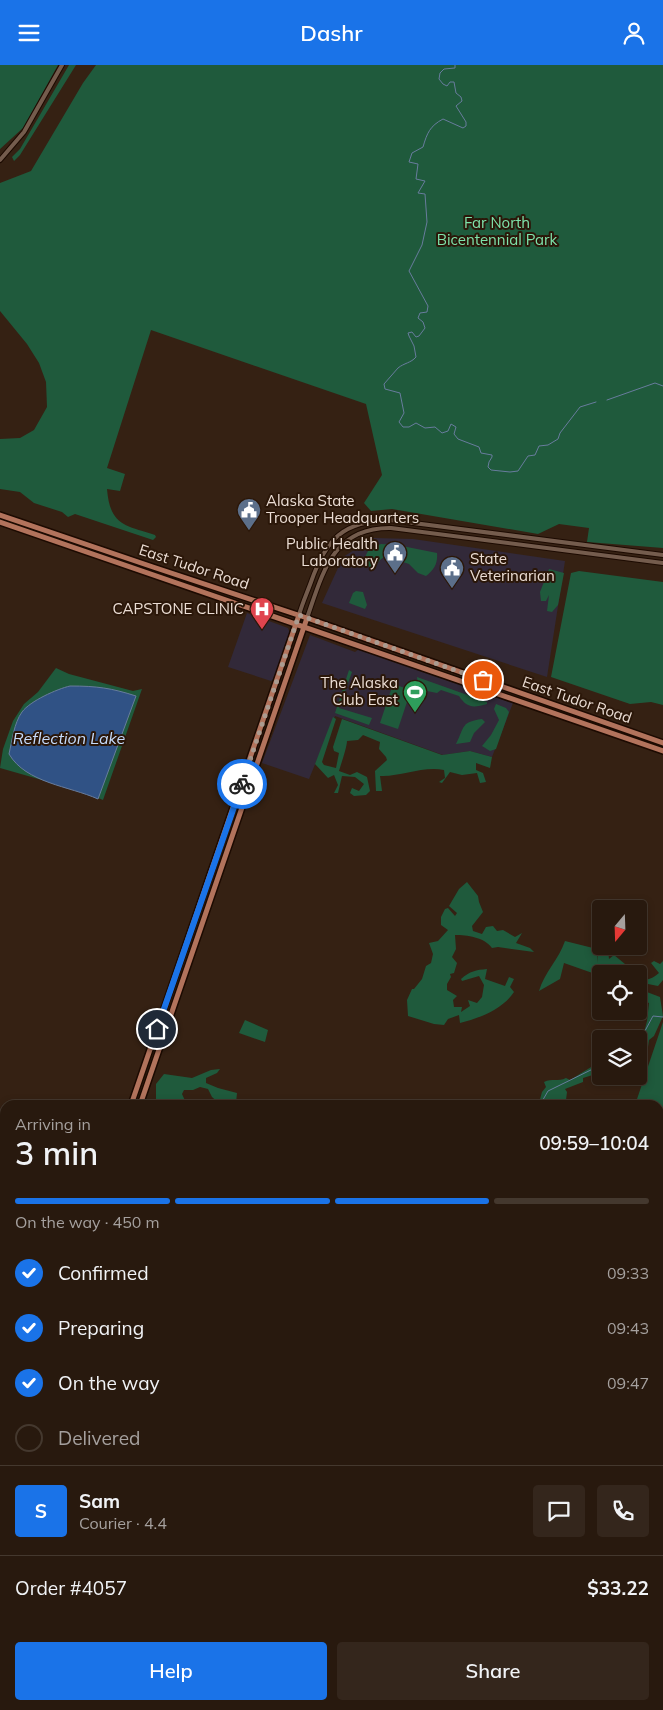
<!DOCTYPE html>
<meta charset="utf-8">
<style>
body{margin:0;font-family:Mulish,sans-serif;background:#34261c;color:#f1f3f6;height:100vh;display:flex;flex-direction:column;font-size:19px;white-space:nowrap}
*{box-sizing:border-box;margin:0}
p{font-size:16px;color:#a5a09e}
.icon{flex:none;width:28px;height:28px;fill:none;stroke:currentColor;stroke-width:2;stroke-linecap:round;stroke-linejoin:round}
.map{position:relative;flex:1;overflow:hidden}
.details{position:absolute;left:0px;top:1035px;width:664px;height:610px;display:flex;flex-direction:column;background:#28190e;border-radius:15px 15px 0 0;box-shadow:0 2px 8px #0003,0 0 0 1px #44382e}
.details>*{flex:none}
.needle{width:32px;rotate:199deg}
.fabs{position:absolute;left:592px;top:835px;display:grid;gap:10px}
.fabs a{display:grid;place-items:center;width:55px;height:55px;border-radius:5px;background:#28190e;box-shadow:0 2px 8px #0003,0 0 0 1px #44382e;font-size:25px}
.pin{position:absolute;display:grid;place-items:center;width:42px;height:42px;color:#fff;margin:-21px;border:2px solid #fff;border-radius:50%;box-shadow:0 1px 5px #0007}
.courier{position:absolute;display:grid;place-items:center;width:50px;height:50px;margin:-25px;border:4px solid #1a73e8;border-radius:50%;background:#fff;color:#222;box-shadow:0 1px 6px #0007}
.headline em{font-style:normal;font-weight:600}
.headline div{display:flex;flex-direction:column-reverse}
.headline{display:flex;align-items:center;justify-content:space-between;height:85px;padding:0 15px}
h1{font-size:32px;font-weight:600;line-height:38px}
.bar{display:grid;grid-template-columns:repeat(4,1fr);gap:8px 5px;align-content:center;height:60px;padding:0 15px}
.bar i{height:6px;border-radius:4px;background:#44382e}
.bar .active{background:#1a73e8}
.bar p{grid-column:span 4}
.line{display:flex;align-items:center;gap:12px;padding:0 15px;border-top:1px solid #44382e}
.line div{flex:1}
.round{display:grid;place-items:center;flex:none;width:52px;height:52px;border-radius:5px;background:#34261c}
ol{padding:0 15px;list-style:none}
li{display:flex;align-items:center;gap:15px;height:55px}
li p{margin-inline-start:auto}
li .icon{padding:5px;border-radius:50%;background:#1a73e8;color:#fff;stroke-width:4}
li:last-child{color:#a5a09e}
li i{width:28px;height:28px;border:2px solid #44382e;border-radius:50%}
.primary-button{display:flex;gap:10px;margin-top:auto;padding:10px 15px}
.primary-button a{flex:1;height:58px;border-radius:5px;background:#1a73e8;color:#fff;font-size:20px;font-weight:600;line-height:58px;text-align:center}
.primary-button a+a{background:#34261c;color:#f1f3f6}
header{display:flex;justify-content:space-between;align-items:center;height:65px;padding:0 15px;background:#1a73e8;color:#fff;font-size:22px;font-weight:600}
.map>svg:first-child{display:block}
.commercial{fill:#322939}
.green{fill:#1f5a3c}
.water{fill:#305285;stroke:#687c9d}
.lines{fill:none;stroke-linecap:round;stroke-linejoin:round}
.stream{stroke:#687c9d;stroke-width:1}
.minor-casing{stroke:#1c0a01;stroke-width:6}
.major-casing{stroke:#1c0a01;stroke-width:8}
.minor{stroke:#745c4d;stroke-width:4}
.major{stroke:#b2735c;stroke-width:5}
.done{stroke:#ab9b90;stroke-width:5;stroke-dasharray:0 9}
.route{stroke:#1a73e8;stroke-width:6}
.labels{text-anchor:middle;stroke-width:4;stroke-linejoin:round;paint-order:stroke}
.park-label{font-size:15px;fill:#7ee3ab;stroke:#2b1709}
.poi-label{font-size:15px;fill:#ebddd4;stroke:#2b1709;text-anchor:end}
.street-label{font-size:15px;fill:#ebddd4;stroke:#2b1709}
.water-label{font-size:16px;font-style:italic;fill:#c6dcfc;stroke:#2b1709}
</style>
<header><svg class="icon" aria-label="menu" viewBox="0 0 24 24"><path d="M4 6h16M4 12h16M4 18h16"/></svg>Dashr<svg class="icon" aria-label="person" viewBox="0 0 24 24"><circle cx="12" cy="8" r="4"/><path d="M4 21q1-7 8-7t8 7"/></svg></header>
<div class="map">
<svg width="663" height="1645" viewBox="0 0 663 1645">
<rect width="100%" height="100%" fill="#352113"/>
<path class="commercial" d="M373,473l40,1 152,22 -18,116 -225,-74 21,-46z
M247,548l41,15 2,5 -16,46 -3,2 -43,-14z
M310,570l45,17 4,-3 154,54 -21,54 -22,-6 -27,4 -108,-39 -26,63 -47,-16z
M0,1323l5,2v69l-3,10 3,1v130l-5,-2z"/>
<path class="green" d="M0,0h58l-35,63 -23,21z
M69,0h7l-56,90 -6,6 -2,-4 8,-8z
M96,0h567v483l-76,-6 2,-14 -30,-4 -21,10 -146,-25 -21,2 -7,-8 18,-28 -16,-71 -215,-74 -44,138 18,6 -5,17 -13,-2c3,36 17,36 48,46l1,2 -3,3 -78,-26 -7,3 -6,-5 -28,-9 -14,-11 -20,-3v-50l20,-1 14,-8 13,-23 -1,-25 -7,-19 -12,-19 -27,-33v-128l31,-12 52,-88z
M381,479l16,1 40,8c1,10 -3,17 -11,23l-8,-3 -9,-9 -24,-8 -6,5 -3,5 -5,2 -6,-4v-7l4,-8z
M549,504l15,4 -6,32 -6,7 -5,-1 2,-16 -3,6h-5l-1,-9z
M579,506l84,11v123l-12,-3 -21,2 -79,-27 20,-104z
M356,526l7,1 4,13 -2,4 -16,-6 4,-10z
M56,603l13,6 64,17 9,-2 -39,111 -19,-8 -84,-24 3,-19 10,-28 11,-17 14,-12z
M349,605l3,2 -13,36 33,10 -3,7 -34,-12z
M417,612l70,25v2c-14,4 -20,4 -28,-8l-18,-6 -4,3 -10,-2 -9,-6z
M393,619l18,6 -13,39 -18,-6z
M496,639l10,4 3,4 -13,37 -6,2 -8,-5 9,-11 8,-15 -5,-11z
M333,652l3,2 -14,43 2,3 12,3 3,-15 -5,-2 -1,-4 9,-28 100,36 28,-4 22,6 -2,11 -14,-5v7l7,3 3,9 -6,1 -3,-10 -15,2 -12,-3 -8,11 -3,-1 6,-4 -1,-8c-22,-4 -43,7 -64,6l2,15h-6l-1,-20 12,-11 -1,-3 -7,-8 1,-7 -17,-7 -5,5 -11,1c0,6 -6,23 -8,30l11,4 7,-3 10,5 3,14 -4,4 -12,1 -4,-3 2,-5 7,3 5,-7 -9,-7 -13,-1 -4,17h-4l4,-8 -4,-10 -6,3 -13,-14z
M482,654l3,3 -11,11 -4,9 -14,2c9,-18 5,-22 26,-25z
M467,817l11,14 1,6 4,10 -11,14 1,5 9,3 4,-7 7,-1 4,5 6,-1 12,7 7,-4 -6,10 14,5 4,4 -36,-5 -6,1c-8,-11 -25,-13 -37,-13l1,14 -4,8 5,6 -3,10 -4,1 1,3 -4,7v6l10,6 -4,4 1,7h8l-1,5 9,-6 -2,-6 9,3 5,-6 2,-12 -5,-9 -17,5 -1,-2c9,-8 15,-9 26,-10l-2,10 20,7 4,-9 5,2 -4,8 4,5c-11,17 -34,26 -54,31l-1,-8 -11,4 -4,6 -10,-1 -26,-8 -1,-16 5,-11h2l8,-10 4,-13 5,-3 2,-9 -4,-11 9,-2 10,-11 -7,-5v-8l4,-8 3,-1 7,8 2,-3 -8,-7 10,-17z
M565,876l32,8 1,14v-14l10,1 1,9 5,-4 11,9 -3,6 10,4h-23l-8,-5v7l-37,-13 -4,16 -21,12c5,-18 20,-32 26,-50z
M654,896l6,3 3,-3v19l-5,6 -10,-2 -1,4 -8,-4v-6c8,3 13,1 20,-5l-8,-10z
M639,924l21,8 3,19 -9,20 -5,4 -1,7 -9,3 -1,-11 7,-10 2,-8 2,-18 -10,-4z
M245,955l23,10 -3,12 -26,-9z
M663,957v348l-4,2v-267h-24z
M601,996v10l-2,2 -16,5v4l-18,7 2,3 -1,8 -3,2 -5,-3 -6,1 -5,5h-6l-2,-2 3,-11 4,-5 -2,-5c8,-4 14,0 22,-4l4,2z
M220,1004l-3,4 -11,5v5l12,5 19,5 -1,10 -15,2 -9,-8 -4,-8 -8,-2 -7,3h-9l-2,4 5,11h-31v-21l8,-10 28,4 19,-8z
M663,1311v109l-4,-6v-101z
M663,1464v47l-4,-4v-34z
M659,1511l4,3v49l-4,-2z
M659,1564l4,1v63h-4z
M659,1630h4v15h-31l2,-5h25z
M477,1640h58l20,5h-72z
M581,1640h48l-1,5h-33z"/>
<path class="water" d="M70,621c27,0 41,2 66,10l-38,103c-29,-13 -72,-16 -89,-45 3,-13 5,-31 13,-42 8,-11 35,-23 48,-26z"/>
<g class="lines">
<path class="stream" d="M455,0v3l-11,1 -4,4 -1,6 4,5 4,2 3,-4h4l2,11 5,4 1,4 -6,5 10,16v4l-3,2 -20,-9c-13,7 -16,14 -20,28l-11,6 -3,9 9,2 -2,15 9,2 -7,12 7,1 2,28 -5,23 -13,26 19,35 -1,6 -7,1 -2,5 5,4 2,6 -6,8 -3,1 -4,-5 -4,1 1,3 5,10 2,11c-5,6 -12,6 -18,11 -5,5 -9,11 -14,16l1,5 15,4 4,20 -5,9 4,5h6l7,-4 9,5 10,-1 7,6 6,-2 3,-7 5,3 -2,7 4,5 21,8 2,6 11,2v2l-3,5 -1,5 3,3 19,2 8,-1 10,-15 7,-1 4,-9 9,-1 10,-6 2,-6 20,-26 16,-5
M607,335l48,-17 8,3
M639,977l14,-26 10,1
M540,1040l8,-14 53,-26
M0,1087l5,-17"/>
<g class="minor-casing">
<path id="minor" d="M0,95l24,-28 38,-67
M299,550c3,-11 8,-22 12,-33 15,-43 32,-61 79,-62l273,35
M307,553c16,-46 26,-91 84,-90l272,35"/>
</g>
<g class="major-casing">
<path id="major" d="M0,450l153,52 154,51 356,125
M0,457l663,229
M131,1040l168,-490
M140,1040l167,-487
M0,1420l5,-14
M0,1442l5,-15
M0,1451l5,1
M455,1640l3,5
M463,1640l3,5"/>
</g>
<use href="#minor" class="minor"/>
<use href="#major" class="major"/>
</g>
<g class="lines">
<path class="done" d="M242,719l57,-169 184,65"/>
<path class="route" d="M157,964l85,-245"/>
</g>
<defs>
<g id="civic-pin" transform="scale(1.25)"><path d="M0 17L-7.5 6A9.5 9.5 0 1 1 7.5 6Z" fill="#5c6f8a" stroke="#2b1709"/><path d="M-.6-6.5H3V-4.5H.6V-3L4-1V1h2V6H-6V1h2V-1L-.6-3ZM-1.2 2.5V6h2.4V2.5Z" fill="#fff"/></g>
<g id="hospital-pin" transform="scale(1.25)"><path d="M0 17L-7.5 6A9.5 9.5 0 1 1 7.5 6Z" fill="#e0444e" stroke="#2b1709"/><path d="M-5-5h3v3.5h4V-5h3V5h-3V1.5h-4V5h-3Z" fill="#fff"/></g>
<g id="stadium-pin" transform="scale(1.25)"><path d="M0 17L-7.5 6A9.5 9.5 0 1 1 7.5 6Z" fill="#2e9e5b" stroke="#2b1709"/><path d="M0-5a6.5 5 0 1 0 0 10a6.5 5 0 1 0 0-10ZM-3.5-1.8h7v3.6h-7Z" fill="#fff"/></g>
</defs>
<g fill-rule="evenodd">
<use href="#civic-pin" x="249" y="445"/>
<use href="#civic-pin" x="395" y="488"/>
<use href="#civic-pin" x="452" y="503"/>
<use href="#hospital-pin" x="262" y="544"/>
<use href="#stadium-pin" x="415" y="627"/>
</g>
<g class="labels">
<g class="park-label">
<text x="497" y="163">Far North<tspan x="497" dy="17">Bicentennial Park</tspan></text>
</g>
<g class="poi-label">
<text x="266" y="441" text-anchor="start">Alaska State<tspan x="266" dy="17">Trooper Headquarters</tspan></text>
<text x="378" y="484">Public Health<tspan x="378" dy="17">Laboratory</tspan></text>
<text x="470" y="499" text-anchor="start">State<tspan x="470" dy="17">Veterinarian</tspan></text>
<text x="244" y="549">CAPSTONE CLINIC</text>
<text x="398" y="623">The Alaska<tspan x="398" dy="17">Club East</tspan></text>
</g>
<g class="street-label">
<text transform="translate(194 502) rotate(18)" y="5">East Tudor Road</text>
<text transform="translate(577 635) rotate(19)" y="5">East Tudor Road</text>
</g>
<g class="water-label">
<text x="69" y="679">Reflection Lake</text>
</g>
</g>
</svg>
<div class="fabs">
<a><svg class="needle" viewBox="-14 -14 28 28"><path d="M0-13l5 13h-10z" fill="#e53935"/><path d="M0 13l5-13h-10z" fill="#a5a09e"/></svg></a>
<a><svg class="icon" aria-label="locate" viewBox="0 0 24 24"><circle cx="12" cy="12" r="6"/><path d="M12 2v4M12 18v4M2 12h4M18 12h4"/></svg></a>
<a><svg class="icon" aria-label="layers" viewBox="0 0 24 24"><path d="M12 4l9 5-9 5-9-5zM3 14l9 5 9-5"/></svg></a>
</div>
<div class="pin" style="left:483px;top:615px;background:#ea580c"><svg class="icon" aria-label="bag" viewBox="0 0 24 24"><path d="M5 8h14l-1 12H6zM9 8a3 3 0 0 1 6 0"/></svg></div>
<div class="pin" style="left:157px;top:964px;background:#1f2937"><svg class="icon" aria-label="home" viewBox="0 0 24 24"><path d="M3 11l9-7 9 7M6 9v11h12V9"/></svg></div>
<div class="courier" style="left:242px;top:719px"><svg class="icon" aria-label="bike" viewBox="0 0 24 24"><circle cx="6" cy="16" r="4"/><circle cx="18" cy="16" r="4"/><path d="M6 16l4-8h5l3 8M10 8l3 8H6M13 5h3"/></svg></div>
<section class="details">
<div class="headline"><div><h1>3 min</h1><p>Arriving in</p></div><em>09:59–10:04</em></div>
<div class="bar"><i class="active"></i><i class="active"></i><i class="active"></i><i></i><p>On the way · 450 m</p></div>
<ol>
<li><svg class="icon" aria-label="check" viewBox="0 0 24 24"><path d="M5 12l5 5 9-10"/></svg>Confirmed<p>09:33</p></li>
<li><svg class="icon" aria-label="check" viewBox="0 0 24 24"><path d="M5 12l5 5 9-10"/></svg>Preparing<p>09:43</p></li>
<li><svg class="icon" aria-label="check" viewBox="0 0 24 24"><path d="M5 12l5 5 9-10"/></svg>On the way<p>09:47</p></li>
<li><i></i>Delivered</li>
</ol>
<div class="line" style="height:90px"><b class="round" style="background:#1a73e8;color:#fff">S</b><div><b>Sam</b><p>Courier · 4.4</p></div><a class="round"><svg class="icon" aria-label="chat" viewBox="0 0 24 24"><path d="M4 5h16v11H9l-5 4z"/></svg></a><a class="round"><svg class="icon" aria-label="phone" viewBox="0 0 24 24"><path d="M5 4h4l2 5-3 2q2 4 5 5l2-3 5 2v4C11 20 4 13 5 4z"/></svg></a></div>
<div class="line" style="height:65px"><div>Order #4057</div><b>$33.22</b></div>
<div class="primary-button"><a>Help</a><a>Share</a></div>
</section>
</div>
